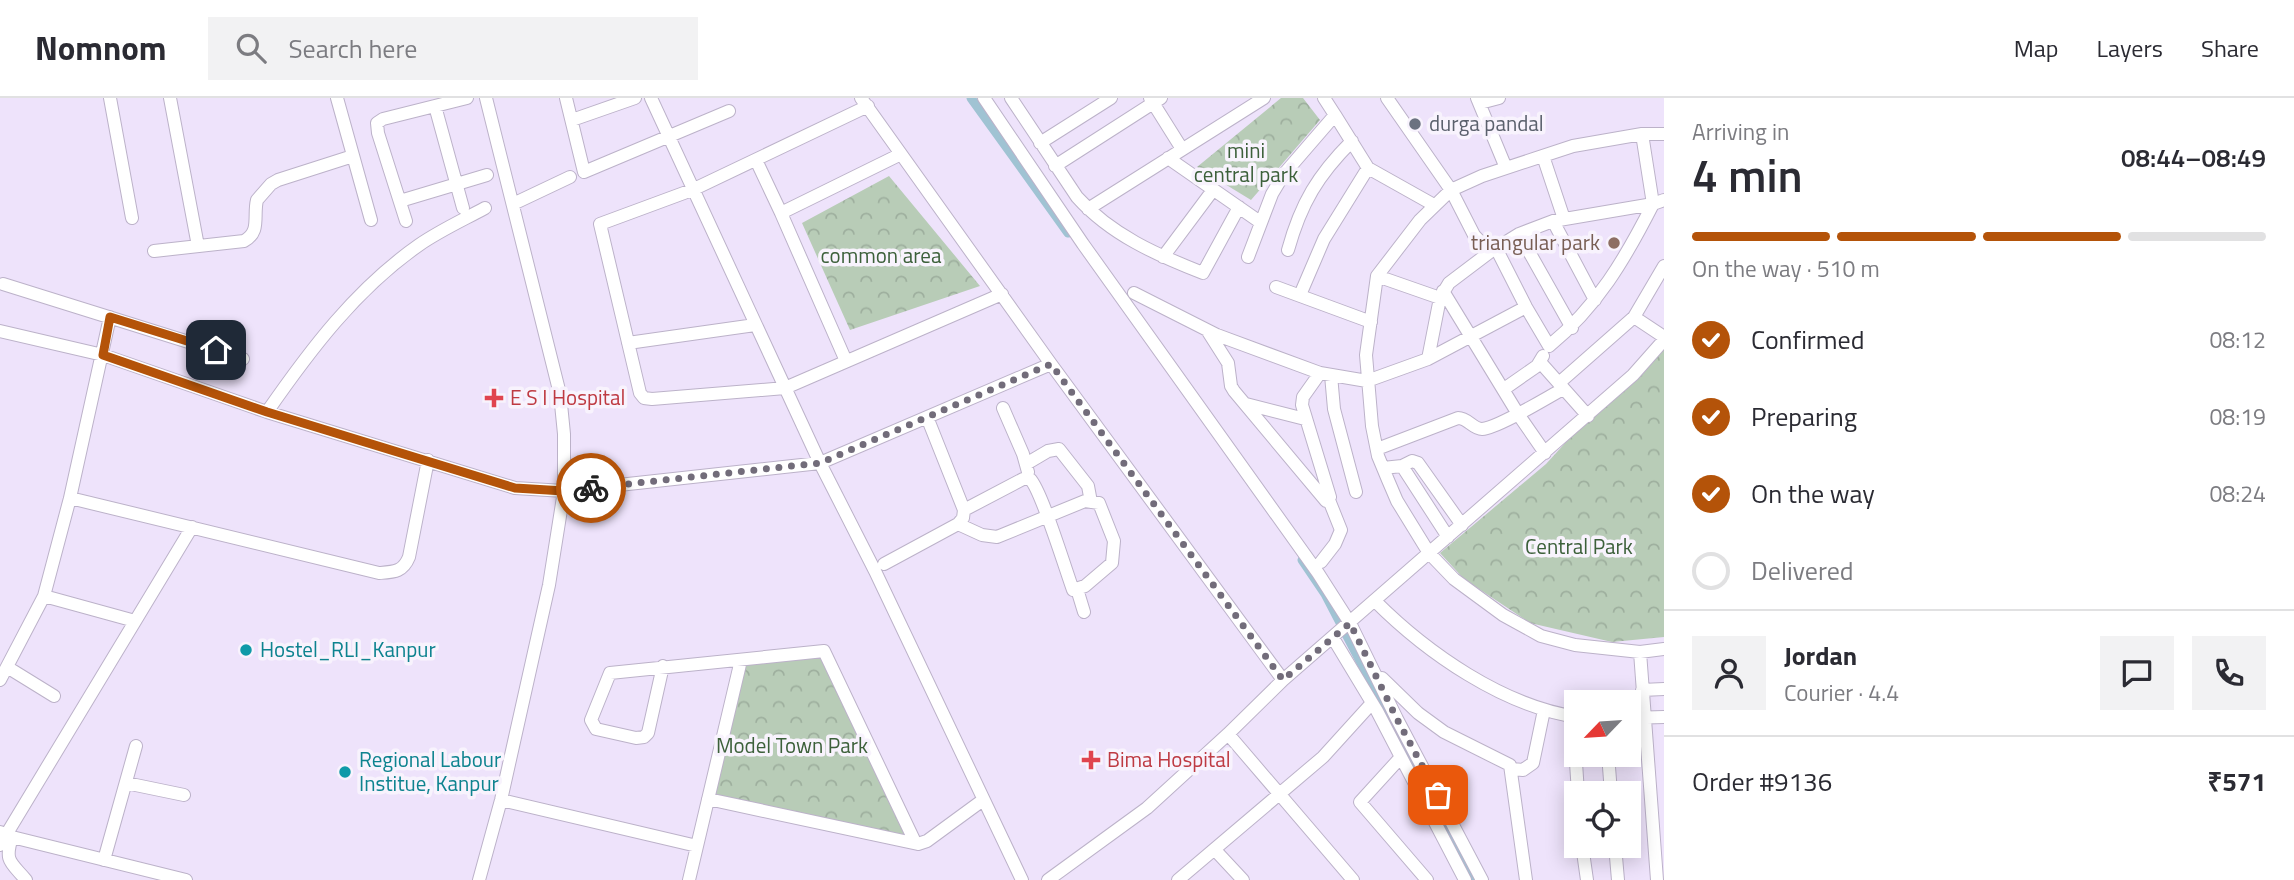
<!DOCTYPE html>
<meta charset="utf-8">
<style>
body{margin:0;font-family:"Titillium Web",sans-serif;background:#f2f2f3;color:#2b2b33;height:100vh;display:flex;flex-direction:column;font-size:26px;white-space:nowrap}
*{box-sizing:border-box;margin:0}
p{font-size:23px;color:#7c7c81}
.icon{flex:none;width:38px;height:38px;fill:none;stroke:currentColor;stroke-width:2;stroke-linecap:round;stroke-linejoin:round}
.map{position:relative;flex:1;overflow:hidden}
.panel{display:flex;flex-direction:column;background:#fff;width:630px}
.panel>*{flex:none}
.needle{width:46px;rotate:245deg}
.tools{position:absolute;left:1564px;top:592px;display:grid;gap:14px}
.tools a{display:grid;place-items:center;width:77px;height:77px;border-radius:0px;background:#fff;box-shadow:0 4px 18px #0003;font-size:35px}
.pin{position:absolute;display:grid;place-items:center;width:60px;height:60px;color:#fff;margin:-30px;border-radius:14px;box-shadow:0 4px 10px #0006}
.courier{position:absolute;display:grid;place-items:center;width:70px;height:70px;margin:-35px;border:5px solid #b45309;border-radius:50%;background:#fff;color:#222;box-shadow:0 2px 9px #0007}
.summary em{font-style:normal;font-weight:600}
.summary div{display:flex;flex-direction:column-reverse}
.summary{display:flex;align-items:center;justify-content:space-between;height:119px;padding:0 28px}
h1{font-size:46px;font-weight:600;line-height:52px}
.bar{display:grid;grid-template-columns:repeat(4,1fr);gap:10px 7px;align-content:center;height:84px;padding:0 28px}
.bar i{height:9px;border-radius:5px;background:#e1e1e2}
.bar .current{background:#b45309}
.bar p{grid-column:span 4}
.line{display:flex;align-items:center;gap:18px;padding:0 28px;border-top:2px solid #e1e1e2}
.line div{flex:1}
.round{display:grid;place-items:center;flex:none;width:74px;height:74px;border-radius:0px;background:#f2f2f3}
ol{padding:0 28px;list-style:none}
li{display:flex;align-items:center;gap:21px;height:77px}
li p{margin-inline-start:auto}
li .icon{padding:7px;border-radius:50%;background:#b45309;color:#fff;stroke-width:4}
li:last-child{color:#7c7c81}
li i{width:38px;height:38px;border:4px solid #e1e1e2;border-radius:50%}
header{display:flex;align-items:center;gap:42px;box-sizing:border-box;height:98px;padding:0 35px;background:#fff;border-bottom:2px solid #e1e1e2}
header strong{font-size:33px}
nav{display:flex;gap:38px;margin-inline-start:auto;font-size:24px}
.search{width:490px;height:63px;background:#f2f2f3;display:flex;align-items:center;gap:18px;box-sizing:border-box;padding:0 24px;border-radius:0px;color:#7c7c81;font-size:26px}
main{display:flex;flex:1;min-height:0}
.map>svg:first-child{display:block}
.park{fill:url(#park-crowns)}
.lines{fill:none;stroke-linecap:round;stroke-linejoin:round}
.canal{stroke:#a0c3d3;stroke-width:9}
.minor-casing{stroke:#bcb2c9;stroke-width:14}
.minor{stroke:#fff;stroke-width:12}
.done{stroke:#726c7a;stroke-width:7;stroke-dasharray:0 12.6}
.route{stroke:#b45309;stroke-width:9}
.worship-dot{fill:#6b7280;stroke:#f8f3fd;stroke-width:2.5}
.education-dot{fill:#8d6e63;stroke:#f8f3fd;stroke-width:2.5}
.health-dot{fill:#e0444e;stroke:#f8f3fd;stroke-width:2.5}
.culture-dot{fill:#0f9aa8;stroke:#f8f3fd;stroke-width:2.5}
.labels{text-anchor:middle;stroke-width:7;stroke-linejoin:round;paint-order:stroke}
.worship-label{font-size:21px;fill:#5b616d;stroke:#f8f3fd;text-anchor:start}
.park-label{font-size:21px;fill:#3c603a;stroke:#f8f3fd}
.education-label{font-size:21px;fill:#785e54;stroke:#f8f3fd;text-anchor:end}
.health-label{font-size:21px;fill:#be3a42;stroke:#f8f3fd;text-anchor:start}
.culture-label{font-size:21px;fill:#0d838f;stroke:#f8f3fd;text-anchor:start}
</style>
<header>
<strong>Nomnom</strong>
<div class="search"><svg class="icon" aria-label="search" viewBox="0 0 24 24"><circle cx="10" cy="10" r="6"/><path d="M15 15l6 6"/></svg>Search here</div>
<nav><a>Map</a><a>Layers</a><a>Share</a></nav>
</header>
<main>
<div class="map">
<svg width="1664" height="782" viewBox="0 0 1664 782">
<defs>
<pattern id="park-crowns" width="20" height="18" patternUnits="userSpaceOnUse" patternTransform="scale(1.75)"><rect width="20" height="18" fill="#b8ccb7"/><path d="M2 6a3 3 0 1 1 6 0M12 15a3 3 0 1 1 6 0" fill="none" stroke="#9eaf9e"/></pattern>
</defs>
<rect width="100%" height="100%" fill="#eee3fb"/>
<path class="park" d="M1281,0h22l17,22 -69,80 -54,-33z
M889,78l91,110 -130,44 -48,-107z
M1664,237v302l-52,5 -82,-19 -66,-44 -24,-26 106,-89z
M824,553l91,191 -207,-43 33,-139z"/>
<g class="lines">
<path class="canal" d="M971,0l97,135
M1302,462l23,34 149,286"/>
<g class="minor-casing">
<path id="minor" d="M110,0l22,120
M170,0l28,148
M337,0l34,122
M566,0l18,74 145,-61
M651,0l169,365 55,108 147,309
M861,0l190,266 232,316
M984,0l99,146 235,329 32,50 47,96 85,161
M1011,0l66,99c34,38 80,58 126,76l36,-66
M1150,0l32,51
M1324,0l11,17
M1387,0l64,92 23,45 16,17 29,-18 34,-13 100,-17 -11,-70
M1477,0l29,70
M1480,5l19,-5
M435,8l28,102
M868,8l-176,84 -92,34 40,169 4,5 8,1 133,-11 217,-94
M572,22l63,-22
M1664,36h-22l-69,12 -91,30 -31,14 -31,30 -43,56 -11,79 6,71 6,30 10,24 9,21 32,52 25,26 49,36 38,21 34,9 65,7 24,-3
M1040,45l71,-45
M1543,58l21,63
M1168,60l92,64
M756,62l25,53 65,148
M1055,68l106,-68
M400,103l87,-26
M513,106l57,-27
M1088,111l176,-111
M781,115l120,-59
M406,123l-28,-88 -1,-10 6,-4 84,-21
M1553,123l42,79
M1519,136l53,94
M1496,150l30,59 23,39c48,-39 76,-87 104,-142l11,-4
M1288,152c13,-47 30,-75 64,-109
M154,153l90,-10c17,-9 9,-25 13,-41l14,-16 7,-4 75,-24
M1163,159l50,-67
M1248,159l24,-63 12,-20 51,-59 33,53 66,37
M1664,168l-30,51 30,20
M1377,178l63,22 9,-15 41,-31
M3,186l240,75
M1276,189l95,35
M1443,193l75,123 27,39
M1134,195l83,42 103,38 47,8 61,-22 98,-52
M1300,197l24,-56 44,-71
M1207,232l21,33 3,23 3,5 92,110 4,-4 -28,-92 1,-8 17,-24
M0,233l103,24 164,57 248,76 49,3 256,-28 231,-99
M628,245l127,-18
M1428,261l12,-61
M1540,264l48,54
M1331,277l3,34 22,83
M1559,285l75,-66
M1504,291l33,-23 6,-10
M1246,306l59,15
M1003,310l20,46 5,18
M267,314c43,-62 89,-123 152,-167 20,-14 44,-25 66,-37
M1377,351l81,-31c10,0 15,11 24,11 16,-1 66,-32 81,-40
M1026,366l22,-13 11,-2 29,37 3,16
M1402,368l10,-5 6,2 44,62
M1383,370l19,-2 46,71
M70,400l309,75c15,-1 24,-1 30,-16l19,-97
M958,426l24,11 15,2 88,-36 14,2 15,38 -2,22 -27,23 -12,4c-7,-19 -32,-101 -43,-111h-7l-59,31
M1321,464l14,-18 6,-14 -12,-30
M884,466l74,-40 5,-6 1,-8 -37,-93
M1077,491l7,23
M44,498l91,25
M1375,503c52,52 128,105 202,116
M1333,540l44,73 88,169
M1640,554l17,228
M663,568l-15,67 -4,4 -8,1 -40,-9 -5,-9 19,-47 214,-22 91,191 3,2 9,-3 56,-41
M7,569l47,29
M1382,580l36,35 26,19 66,33 16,115
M0,582l44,-84 26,-98 40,-181
M1642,592l22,-1
M1573,619l5,76
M1629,620l35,-1
M1228,636l125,146
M1608,656l3,39
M1401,659l-41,45 67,78
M1512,671l11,1 10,-7 11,-53
M126,685l58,12
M708,701l210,45
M501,702l196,46
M0,734l12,5 174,43
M12,739c-8,25 -1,25 14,43
M0,747l192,-318
M1582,747l5,35
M1615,747l3,35
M1215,752l28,30
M104,762l32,-114
M479,782l22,-80 48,-215 15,-94v-57l-4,-40 -74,-296
M689,782l52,-220
M1048,782l99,-72 81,-74 55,-54 350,-305 31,-35
M1178,782l145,-123 49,-54"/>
</g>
<use href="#minor" class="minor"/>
</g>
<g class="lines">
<path class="done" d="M591,390l229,-25 231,-99 232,316 67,-57 47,96 41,76"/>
<path class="route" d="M216,252l-106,-33 -7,38 164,57 248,76 49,3 27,-3"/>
</g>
<circle class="worship-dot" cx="1415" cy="26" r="7"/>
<circle class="education-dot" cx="1614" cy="145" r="7"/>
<g class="health-dot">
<path d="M490.5 289.5h7v7h7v7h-7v7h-7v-7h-7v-7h7z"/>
<path d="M1087.5 651.5h7v7h7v7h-7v7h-7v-7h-7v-7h7z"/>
</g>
<g class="culture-dot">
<circle cx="246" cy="552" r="7"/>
<circle cx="345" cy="674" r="7"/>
</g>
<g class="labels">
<g class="worship-label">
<text x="1429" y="33">durga pandal</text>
</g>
<g class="park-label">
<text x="1246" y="60">mini<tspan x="1246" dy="24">central park</tspan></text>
<text x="881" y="165">common area</text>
<text x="1579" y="456">Central Park</text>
<text x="792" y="655">Model Town Park</text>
</g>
<g class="education-label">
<text x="1600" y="152">triangular park</text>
</g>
<g class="health-label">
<text x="510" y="307">E S I Hospital</text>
<text x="1107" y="669">Bima Hospital</text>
</g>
<g class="culture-label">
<text x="260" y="559">Hostel_RLI_Kanpur</text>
<text x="359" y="669">Regional Labour<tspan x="359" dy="24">Institue, Kanpur</tspan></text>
</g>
</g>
</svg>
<div class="tools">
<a><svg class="needle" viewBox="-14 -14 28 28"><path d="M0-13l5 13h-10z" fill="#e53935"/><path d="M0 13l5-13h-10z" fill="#7c7c81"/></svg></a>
<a><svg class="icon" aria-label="locate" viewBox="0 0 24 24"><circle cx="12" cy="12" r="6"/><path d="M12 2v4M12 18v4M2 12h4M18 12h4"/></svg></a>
</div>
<div class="pin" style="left:1438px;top:697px;background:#ea580c"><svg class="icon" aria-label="bag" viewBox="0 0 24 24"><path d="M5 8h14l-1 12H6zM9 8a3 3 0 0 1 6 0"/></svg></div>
<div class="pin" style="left:216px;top:252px;background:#1f2937"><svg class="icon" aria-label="home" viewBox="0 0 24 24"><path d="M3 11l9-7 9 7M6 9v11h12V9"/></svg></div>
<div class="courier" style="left:591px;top:390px"><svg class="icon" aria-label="bike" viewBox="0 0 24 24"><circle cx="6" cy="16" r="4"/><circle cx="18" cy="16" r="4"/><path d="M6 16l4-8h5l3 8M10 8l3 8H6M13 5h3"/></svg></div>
</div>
<section class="panel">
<div class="summary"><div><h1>4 min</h1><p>Arriving in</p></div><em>08:44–08:49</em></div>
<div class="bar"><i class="current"></i><i class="current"></i><i class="current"></i><i></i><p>On the way · 510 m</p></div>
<ol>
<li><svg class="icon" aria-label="check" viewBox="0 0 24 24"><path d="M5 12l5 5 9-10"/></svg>Confirmed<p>08:12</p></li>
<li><svg class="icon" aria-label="check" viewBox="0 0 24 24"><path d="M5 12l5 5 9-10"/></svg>Preparing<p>08:19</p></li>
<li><svg class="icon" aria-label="check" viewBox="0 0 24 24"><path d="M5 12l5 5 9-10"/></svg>On the way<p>08:24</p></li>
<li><i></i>Delivered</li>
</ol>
<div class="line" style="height:126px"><a class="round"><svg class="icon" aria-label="person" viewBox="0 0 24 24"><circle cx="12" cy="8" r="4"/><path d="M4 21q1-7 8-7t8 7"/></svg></a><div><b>Jordan</b><p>Courier · 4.4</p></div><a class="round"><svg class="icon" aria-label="chat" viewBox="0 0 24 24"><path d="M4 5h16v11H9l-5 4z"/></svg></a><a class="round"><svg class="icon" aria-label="phone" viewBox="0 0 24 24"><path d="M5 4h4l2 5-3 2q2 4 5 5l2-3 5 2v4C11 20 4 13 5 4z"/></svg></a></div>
<div class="line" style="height:91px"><div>Order #9136</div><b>₹571</b></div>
</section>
</main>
